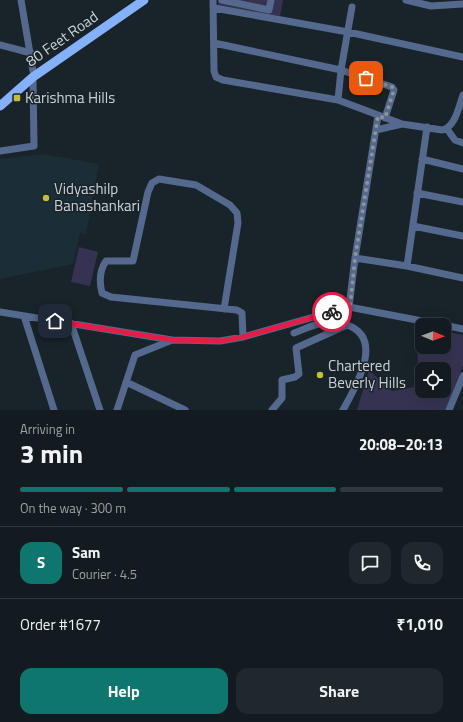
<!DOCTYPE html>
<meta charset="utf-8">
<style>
body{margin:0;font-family:"Titillium Web",sans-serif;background:#20282d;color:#f1f3f6;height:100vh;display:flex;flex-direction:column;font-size:15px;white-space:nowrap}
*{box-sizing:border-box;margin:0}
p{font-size:13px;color:#9da1a5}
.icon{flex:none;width:22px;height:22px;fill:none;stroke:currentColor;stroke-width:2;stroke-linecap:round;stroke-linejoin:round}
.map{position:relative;height:410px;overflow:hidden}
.drawer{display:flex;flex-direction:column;background:#131b20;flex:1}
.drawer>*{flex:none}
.needle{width:26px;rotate:91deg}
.tools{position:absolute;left:415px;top:318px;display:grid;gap:8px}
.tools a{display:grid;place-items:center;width:36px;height:36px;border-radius:8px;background:#131b20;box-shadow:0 4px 16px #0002,0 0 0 1px #32393e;font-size:20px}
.pin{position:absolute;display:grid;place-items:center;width:34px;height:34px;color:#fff;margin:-17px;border-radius:8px;box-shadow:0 2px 6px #0006}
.courier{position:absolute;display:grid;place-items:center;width:40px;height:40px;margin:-20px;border:3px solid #e11d48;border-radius:50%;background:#fff;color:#222;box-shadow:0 1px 5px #0007}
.head em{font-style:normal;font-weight:700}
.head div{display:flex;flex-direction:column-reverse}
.head{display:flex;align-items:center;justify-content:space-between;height:68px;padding:0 20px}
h1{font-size:26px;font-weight:700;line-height:30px}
.bar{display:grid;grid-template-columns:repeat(4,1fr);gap:6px 4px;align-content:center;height:48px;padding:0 20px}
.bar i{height:5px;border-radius:3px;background:#32393e}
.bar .current{background:#0f766e}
.bar p{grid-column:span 4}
.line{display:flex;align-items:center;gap:10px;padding:0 20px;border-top:1px solid #32393e}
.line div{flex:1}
.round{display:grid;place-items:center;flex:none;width:42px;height:42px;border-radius:12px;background:#20282d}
.button{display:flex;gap:8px;margin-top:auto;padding:8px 20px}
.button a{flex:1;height:46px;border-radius:12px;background:#0f766e;color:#fff;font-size:16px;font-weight:700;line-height:46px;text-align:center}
.button a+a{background:#20282d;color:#f1f3f6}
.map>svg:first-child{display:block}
.built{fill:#1b2d37}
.green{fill:#363352;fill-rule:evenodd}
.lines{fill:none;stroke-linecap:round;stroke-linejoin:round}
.minor{stroke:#54698d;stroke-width:7}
.major{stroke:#85b0fb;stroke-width:9}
.done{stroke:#8d959a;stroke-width:4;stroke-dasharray:0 7.2}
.route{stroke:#e11d48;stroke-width:5}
.poi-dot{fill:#c4bc3e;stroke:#19242a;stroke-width:1.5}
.labels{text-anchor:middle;stroke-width:3;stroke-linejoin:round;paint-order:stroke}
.street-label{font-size:15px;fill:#cbd2d7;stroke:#19242a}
.poi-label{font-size:15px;fill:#cbd2d7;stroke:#19242a;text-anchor:start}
</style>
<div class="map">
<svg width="463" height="410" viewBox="0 0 463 410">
<rect width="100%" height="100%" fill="#19242a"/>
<path class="built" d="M43,154l56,10 -13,70 -6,-1 -7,31 -73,15v-120z"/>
<path class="green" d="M218,0h65l-3,16 -62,-10z
M79,247l19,5 -8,34 -19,-4z
M415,326l7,1v20h22v-16l19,4v30l-16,45h-90l12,-40 23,21 28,-5zM422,369h22v22h-22z"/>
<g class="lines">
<path class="minor" d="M21,0l12,71
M213,0l1,71 2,6 7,3 115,20 64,24 40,6c13,-2 17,-24 21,-35
M222,0l47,10 2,-10
M406,0l25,6 32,-2
M214,8l134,24 115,25
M214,43l127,27 51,17 2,3 -9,28
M0,45l31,8
M338,100l3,-30 11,-63
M447,129l8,11 8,3
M376,130l26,-6
M0,151l34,-5 -1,-69
M422,159l41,10
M417,193l46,9
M413,226l50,10
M355,258l52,8 56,12
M407,266l20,-139
M349,307l94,18
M345,308l2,17
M224,309l14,-86 -1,-10 -7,-8 -34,-20 -37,-6 -7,4 -4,9 -15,69h-27c-7,10 -7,20 -4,32l9,4 126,13 5,3 1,24
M0,312l172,28
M24,316l30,94
M71,323l29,87
M444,325l19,4
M294,333c16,-6 34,-16 50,-7
M126,382l59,28
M117,410l18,-55 37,-15 48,1 23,-4 106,-30 6,-49 23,-142
M272,410l10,-12v-18l13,-3 4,-3 -3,-26 51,-23c38,13 9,61 -4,85
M449,410l14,-34"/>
<path class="major" d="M0,106l33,-29 111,-77"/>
</g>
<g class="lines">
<path class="done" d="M332,312l18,-5 5,-49 23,-142 7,2 9,-28 -2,-3 -26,-9"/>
<path class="route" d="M55,321l117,19 48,1 23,-4 89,-25"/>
</g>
<g class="poi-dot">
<rect x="13" y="94" width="8" height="8" rx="2"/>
<circle cx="46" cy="198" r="4"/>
<circle cx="320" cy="375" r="4"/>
</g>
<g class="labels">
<g class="street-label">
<text transform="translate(62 39) rotate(-35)" y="5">80 Feet Road</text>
</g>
<g class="poi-label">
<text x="25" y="103">Karishma Hills</text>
<text x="54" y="194">Vidyashilp<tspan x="54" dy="17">Banashankari</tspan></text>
<text x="328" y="371">Chartered<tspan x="328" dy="17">Beverly Hills</tspan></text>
</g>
</g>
</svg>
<div class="tools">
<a><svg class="needle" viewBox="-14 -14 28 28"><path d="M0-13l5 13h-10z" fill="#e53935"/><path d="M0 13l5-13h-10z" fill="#9da1a5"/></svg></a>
<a><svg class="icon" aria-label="locate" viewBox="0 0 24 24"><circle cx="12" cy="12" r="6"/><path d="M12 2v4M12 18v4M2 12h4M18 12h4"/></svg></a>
</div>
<div class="pin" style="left:366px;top:78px;background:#ea580c"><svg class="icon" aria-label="bag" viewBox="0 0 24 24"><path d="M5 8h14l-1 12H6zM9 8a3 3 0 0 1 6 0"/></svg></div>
<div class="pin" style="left:55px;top:321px;background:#1f2937"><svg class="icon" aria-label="home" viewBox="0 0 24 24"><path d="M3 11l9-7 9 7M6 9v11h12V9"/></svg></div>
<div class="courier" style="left:332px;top:312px"><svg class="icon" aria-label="bike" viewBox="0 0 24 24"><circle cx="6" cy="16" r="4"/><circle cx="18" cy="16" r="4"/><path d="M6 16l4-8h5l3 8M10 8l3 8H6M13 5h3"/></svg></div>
</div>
<section class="drawer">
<div class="head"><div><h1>3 min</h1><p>Arriving in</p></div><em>20:08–20:13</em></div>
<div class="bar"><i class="current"></i><i class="current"></i><i class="current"></i><i></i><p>On the way · 300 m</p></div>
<div class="line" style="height:72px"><b class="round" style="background:#0f766e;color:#fff">S</b><div><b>Sam</b><p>Courier · 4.5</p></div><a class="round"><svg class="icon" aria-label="chat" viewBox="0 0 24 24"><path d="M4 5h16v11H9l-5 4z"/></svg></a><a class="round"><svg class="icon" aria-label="phone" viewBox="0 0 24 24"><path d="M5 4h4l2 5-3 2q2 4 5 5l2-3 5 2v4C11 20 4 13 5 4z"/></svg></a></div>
<div class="line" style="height:52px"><div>Order #1677</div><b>₹1,010</b></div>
<div class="button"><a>Help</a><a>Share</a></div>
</section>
